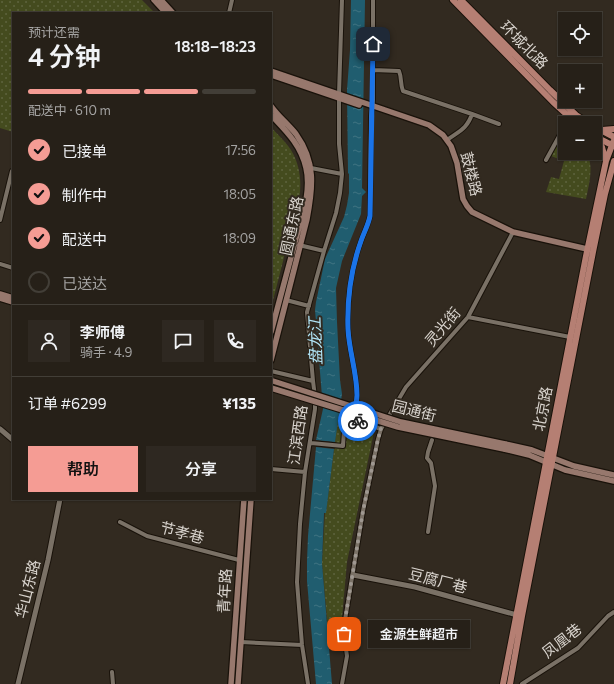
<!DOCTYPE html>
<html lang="zh">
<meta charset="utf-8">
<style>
body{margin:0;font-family:Commissioner,"Noto Sans SC",sans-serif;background:#2e2821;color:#f1f3f6;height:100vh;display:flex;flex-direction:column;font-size:15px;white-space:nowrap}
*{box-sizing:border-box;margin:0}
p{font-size:13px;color:#a4a3a2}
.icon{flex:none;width:22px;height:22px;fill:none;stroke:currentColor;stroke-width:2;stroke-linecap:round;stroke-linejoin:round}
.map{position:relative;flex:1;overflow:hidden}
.drawer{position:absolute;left:12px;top:12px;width:260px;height:488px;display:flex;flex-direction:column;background:#262018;border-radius:0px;box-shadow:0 1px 3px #0004,0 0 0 1px #423e37}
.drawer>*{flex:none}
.fabs{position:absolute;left:558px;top:12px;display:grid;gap:8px}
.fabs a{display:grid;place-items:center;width:44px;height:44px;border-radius:0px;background:#262018;box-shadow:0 1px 3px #0004,0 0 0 1px #423e37;font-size:20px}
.pin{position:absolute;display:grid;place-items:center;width:34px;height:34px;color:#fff;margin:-17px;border-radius:8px;box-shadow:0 2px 6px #0006}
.courier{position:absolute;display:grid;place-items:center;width:40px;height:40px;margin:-20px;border:3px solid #1a73e8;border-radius:50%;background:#fff;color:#222;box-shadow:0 1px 5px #0007}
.bubble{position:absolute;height:28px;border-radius:0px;background:#262018;box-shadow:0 1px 3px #0004,0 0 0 1px #423e37;font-size:13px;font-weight:600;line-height:28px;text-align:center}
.summary em{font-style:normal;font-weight:600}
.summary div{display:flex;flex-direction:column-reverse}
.summary{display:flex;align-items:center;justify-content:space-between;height:68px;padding:0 16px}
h1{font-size:26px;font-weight:600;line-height:30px}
.bar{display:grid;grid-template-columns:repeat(4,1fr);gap:6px 4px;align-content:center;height:48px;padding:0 16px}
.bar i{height:5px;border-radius:3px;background:#423e37}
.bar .active{background:#f59c94}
.bar p{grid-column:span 4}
.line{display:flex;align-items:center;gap:10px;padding:0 16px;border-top:1px solid #423e37}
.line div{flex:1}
.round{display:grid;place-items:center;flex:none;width:42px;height:42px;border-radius:0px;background:#2e2821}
ol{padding:0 16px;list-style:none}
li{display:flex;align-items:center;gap:12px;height:44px}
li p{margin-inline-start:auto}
li .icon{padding:4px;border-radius:50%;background:#f59c94;color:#111;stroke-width:4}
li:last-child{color:#a4a3a2}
li i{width:22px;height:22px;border:2px solid #423e37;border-radius:50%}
.button{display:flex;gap:8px;margin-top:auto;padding:8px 16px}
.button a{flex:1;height:46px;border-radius:0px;background:#f59c94;color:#111;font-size:16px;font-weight:600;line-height:46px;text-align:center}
.button a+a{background:#2e2821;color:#f1f3f6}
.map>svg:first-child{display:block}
.park{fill:url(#park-dots)}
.water{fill:url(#water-ripples)}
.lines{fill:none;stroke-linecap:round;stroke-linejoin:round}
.minor-casing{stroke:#19120a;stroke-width:6}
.tertiary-casing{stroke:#19120a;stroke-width:7}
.secondary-casing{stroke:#19120a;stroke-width:8}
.primary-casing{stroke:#19120a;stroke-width:8}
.minor{stroke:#7a7166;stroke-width:4}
.tertiary{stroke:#7a7166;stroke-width:5}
.secondary{stroke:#97786d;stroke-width:5.5}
.primary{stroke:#b57f73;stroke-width:6}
.secondary-bridge-casing{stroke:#19120a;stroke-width:8;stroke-linecap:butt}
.secondary-bridge{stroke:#97786d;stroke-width:5.5}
.done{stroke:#9f9891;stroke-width:4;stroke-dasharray:0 7.2}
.route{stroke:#1a73e8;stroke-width:5}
.labels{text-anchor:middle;stroke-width:4;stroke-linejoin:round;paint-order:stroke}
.street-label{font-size:15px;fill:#d9d4ce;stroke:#322a20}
.water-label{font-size:16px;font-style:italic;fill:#b1e5f7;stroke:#322a20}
</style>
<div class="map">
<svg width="614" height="684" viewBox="0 0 614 684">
<defs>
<pattern id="park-dots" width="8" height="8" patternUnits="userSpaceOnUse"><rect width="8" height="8" fill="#444b1e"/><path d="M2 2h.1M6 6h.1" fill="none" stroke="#5e643e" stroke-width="1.8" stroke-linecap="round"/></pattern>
<pattern id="water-ripples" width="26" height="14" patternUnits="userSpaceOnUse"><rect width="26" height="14" fill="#205d6f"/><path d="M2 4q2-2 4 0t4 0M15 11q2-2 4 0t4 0" fill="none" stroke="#407382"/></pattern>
</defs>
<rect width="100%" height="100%" fill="#322a20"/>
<path class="park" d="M0,0h142l13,13h-142v119l-13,-4z
M271,127c6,7 15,15 20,23 18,30 6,62 -3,92 -6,22 -11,44 -17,66z
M564,130l1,1v22h22c7,15 2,31 -1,46l-40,-7 5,-15 8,2 5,-18 -13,-5z
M337,421l37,11 -27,130 -6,67 -13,1 -6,-67 3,-51h1l8,-63h1l1,-7h-1z"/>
<path class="water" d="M351,0h14l-3,188 4,4 -4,4 -1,18 -19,47 -6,27 1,34 3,58 2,14 -7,48 -19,-2 7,-31 -8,-99 1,-8 9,-43 19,-42 3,-12 2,-12v-19l-1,-1 -1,-83 3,-40z
M316,447l18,2 -8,64h-2l-2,50 10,121h-16l-9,-103v-20l1,-25z"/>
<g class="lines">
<g class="minor-casing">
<path id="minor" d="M229,13l3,-13
M373,70l26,1c3,7 1,13 4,20l69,23c-5,15 -13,17 -25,26
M339,94l3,-94
M472,114l27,10
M546,160l16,-29 3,-4
M311,168l31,6
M0,220l12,-49
M299,245l25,6
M0,264l13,4
M286,300l23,6
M468,317l102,20
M271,371l42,10
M352,419c2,-7 5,-16 5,-24 0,-22 -8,-44 -9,-66 -1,-29 3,-60 13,-88 3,-8 7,-16 9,-25l1,-100 2,-16v-100
M311,443l32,3 1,-15 8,-12 29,10
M271,469l34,3
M120,522l27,14 92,24
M428,532l7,-46 -4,-23 -4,-5 1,-6 4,-12
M241,642l61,3
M112,672l1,12
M308,684l-6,-39 -5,-63 3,-58 5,-52 10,-63v-12l-2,-16 -6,-69 17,-61 12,-38 4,-20 2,-19 -3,-30v-46
M342,684l5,-28 -3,-21 1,-15 18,-109 15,-72 3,-10 25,-42 62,-70 45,-85
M522,684l56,-36 30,-32 6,-4"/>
</g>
<g class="tertiary-casing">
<path id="tertiary" d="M0,429l13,11
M353,575l62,12 102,28
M18,684l30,-124 12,-61"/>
</g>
<g class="secondary-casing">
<path id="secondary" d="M154,0l12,13
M161,0l12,13
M271,71l158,54 14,10 8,11 6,17 6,36 4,7 5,6 41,20 74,17
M271,75l88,30
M271,106c7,10 17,18 25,28 20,28 17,53 11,85l-36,141
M271,115c15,16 30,30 35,53 6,25 -6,54 -12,78 -8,29 -15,57 -23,86
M0,294l13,4
M0,298l13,4
M505,444l27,6 42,16 40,9
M504,449l25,6 36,15 49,11
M231,684l13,-185
M238,684l13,-185"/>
</g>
<g class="primary-casing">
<path id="primary" d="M453,0l100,102 23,21
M461,0l89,90 26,25 12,8
M595,127l19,10
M602,130l12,-1
M596,137l18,9
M595,138l7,9 3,12
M503,684l83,-428 20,-95 8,-21
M510,684l12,-68 71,-364 12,-58 9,-33"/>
</g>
<use href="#minor" class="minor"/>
<use href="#tertiary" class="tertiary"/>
<use href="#secondary" class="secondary"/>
<use href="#primary" class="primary"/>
<g class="secondary-bridge-casing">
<path id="secondary-bridge" d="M273,381l128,41 104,22
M271,388l127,39 106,22"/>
</g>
<use href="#secondary-bridge" class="secondary-bridge"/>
</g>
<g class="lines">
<path class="done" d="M344,634l1,-14 18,-109 15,-72 3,-10 -23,-8"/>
<path class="route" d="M358,421l-6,-2c2,-7 5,-16 5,-24 0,-22 -8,-44 -9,-66 -1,-29 3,-60 13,-88 3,-9 7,-15 9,-25l3,-172"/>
</g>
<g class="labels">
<g class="street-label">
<text transform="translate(524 45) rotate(45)" y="5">环城北路</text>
<text transform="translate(471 174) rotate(76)" y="5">鼓楼路</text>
<text transform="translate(292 226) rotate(-78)" y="5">圆通东路</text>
<text transform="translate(443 327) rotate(-50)" y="5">灵光街</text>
<text transform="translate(543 409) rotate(-79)" y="5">北京路</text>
<text transform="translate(414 411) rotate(14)" y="5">园通街</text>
<text transform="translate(298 435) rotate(-82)" y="5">江滨西路</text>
<text transform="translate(182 533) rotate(15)" y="5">节孝巷</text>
<text transform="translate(438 581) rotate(14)" y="5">豆腐厂巷</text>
<text transform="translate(28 589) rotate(-76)" y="5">华山东路</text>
<text transform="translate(225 591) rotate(-87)" y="5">青年路</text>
<text transform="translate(562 641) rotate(-38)" y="5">凤凰巷</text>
</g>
<g class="water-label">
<text transform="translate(315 341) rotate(-92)" y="6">盘龙江</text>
</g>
</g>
</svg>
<div class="fabs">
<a><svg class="icon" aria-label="locate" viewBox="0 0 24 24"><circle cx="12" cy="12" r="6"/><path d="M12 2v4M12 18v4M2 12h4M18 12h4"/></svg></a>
<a>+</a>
<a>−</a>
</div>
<div class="pin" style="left:344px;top:634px;background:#ea580c"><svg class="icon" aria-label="bag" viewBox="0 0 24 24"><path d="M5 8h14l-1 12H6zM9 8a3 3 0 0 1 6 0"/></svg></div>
<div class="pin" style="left:373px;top:44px;background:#1f2937"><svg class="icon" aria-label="home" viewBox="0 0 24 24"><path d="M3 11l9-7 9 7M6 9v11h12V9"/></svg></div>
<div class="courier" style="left:358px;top:421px"><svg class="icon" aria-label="bike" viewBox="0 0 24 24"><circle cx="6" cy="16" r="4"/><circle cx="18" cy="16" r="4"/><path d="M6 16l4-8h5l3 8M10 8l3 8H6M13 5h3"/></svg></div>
<div class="bubble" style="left:368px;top:620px;width:102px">金源生鲜超市</div>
<section class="drawer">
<div class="summary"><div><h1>4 分钟</h1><p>预计还需</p></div><em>18:18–18:23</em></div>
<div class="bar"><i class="active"></i><i class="active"></i><i class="active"></i><i></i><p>配送中 · 610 m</p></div>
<ol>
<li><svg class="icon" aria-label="check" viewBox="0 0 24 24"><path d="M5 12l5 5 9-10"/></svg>已接单<p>17:56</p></li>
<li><svg class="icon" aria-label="check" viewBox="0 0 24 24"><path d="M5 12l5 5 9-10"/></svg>制作中<p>18:05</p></li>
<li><svg class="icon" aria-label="check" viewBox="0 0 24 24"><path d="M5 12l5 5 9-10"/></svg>配送中<p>18:09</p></li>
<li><i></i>已送达</li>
</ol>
<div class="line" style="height:72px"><a class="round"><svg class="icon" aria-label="person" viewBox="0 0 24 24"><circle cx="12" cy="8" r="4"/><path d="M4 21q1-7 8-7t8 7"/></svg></a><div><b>李师傅</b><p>骑手 · 4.9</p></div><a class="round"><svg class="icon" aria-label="chat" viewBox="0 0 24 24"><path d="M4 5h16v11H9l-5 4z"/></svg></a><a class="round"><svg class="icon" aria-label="phone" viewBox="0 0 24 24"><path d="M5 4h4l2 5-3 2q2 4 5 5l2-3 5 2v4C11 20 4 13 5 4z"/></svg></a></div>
<div class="line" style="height:52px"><div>订单 #6299</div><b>¥135</b></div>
<div class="button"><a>帮助</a><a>分享</a></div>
</section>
</div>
